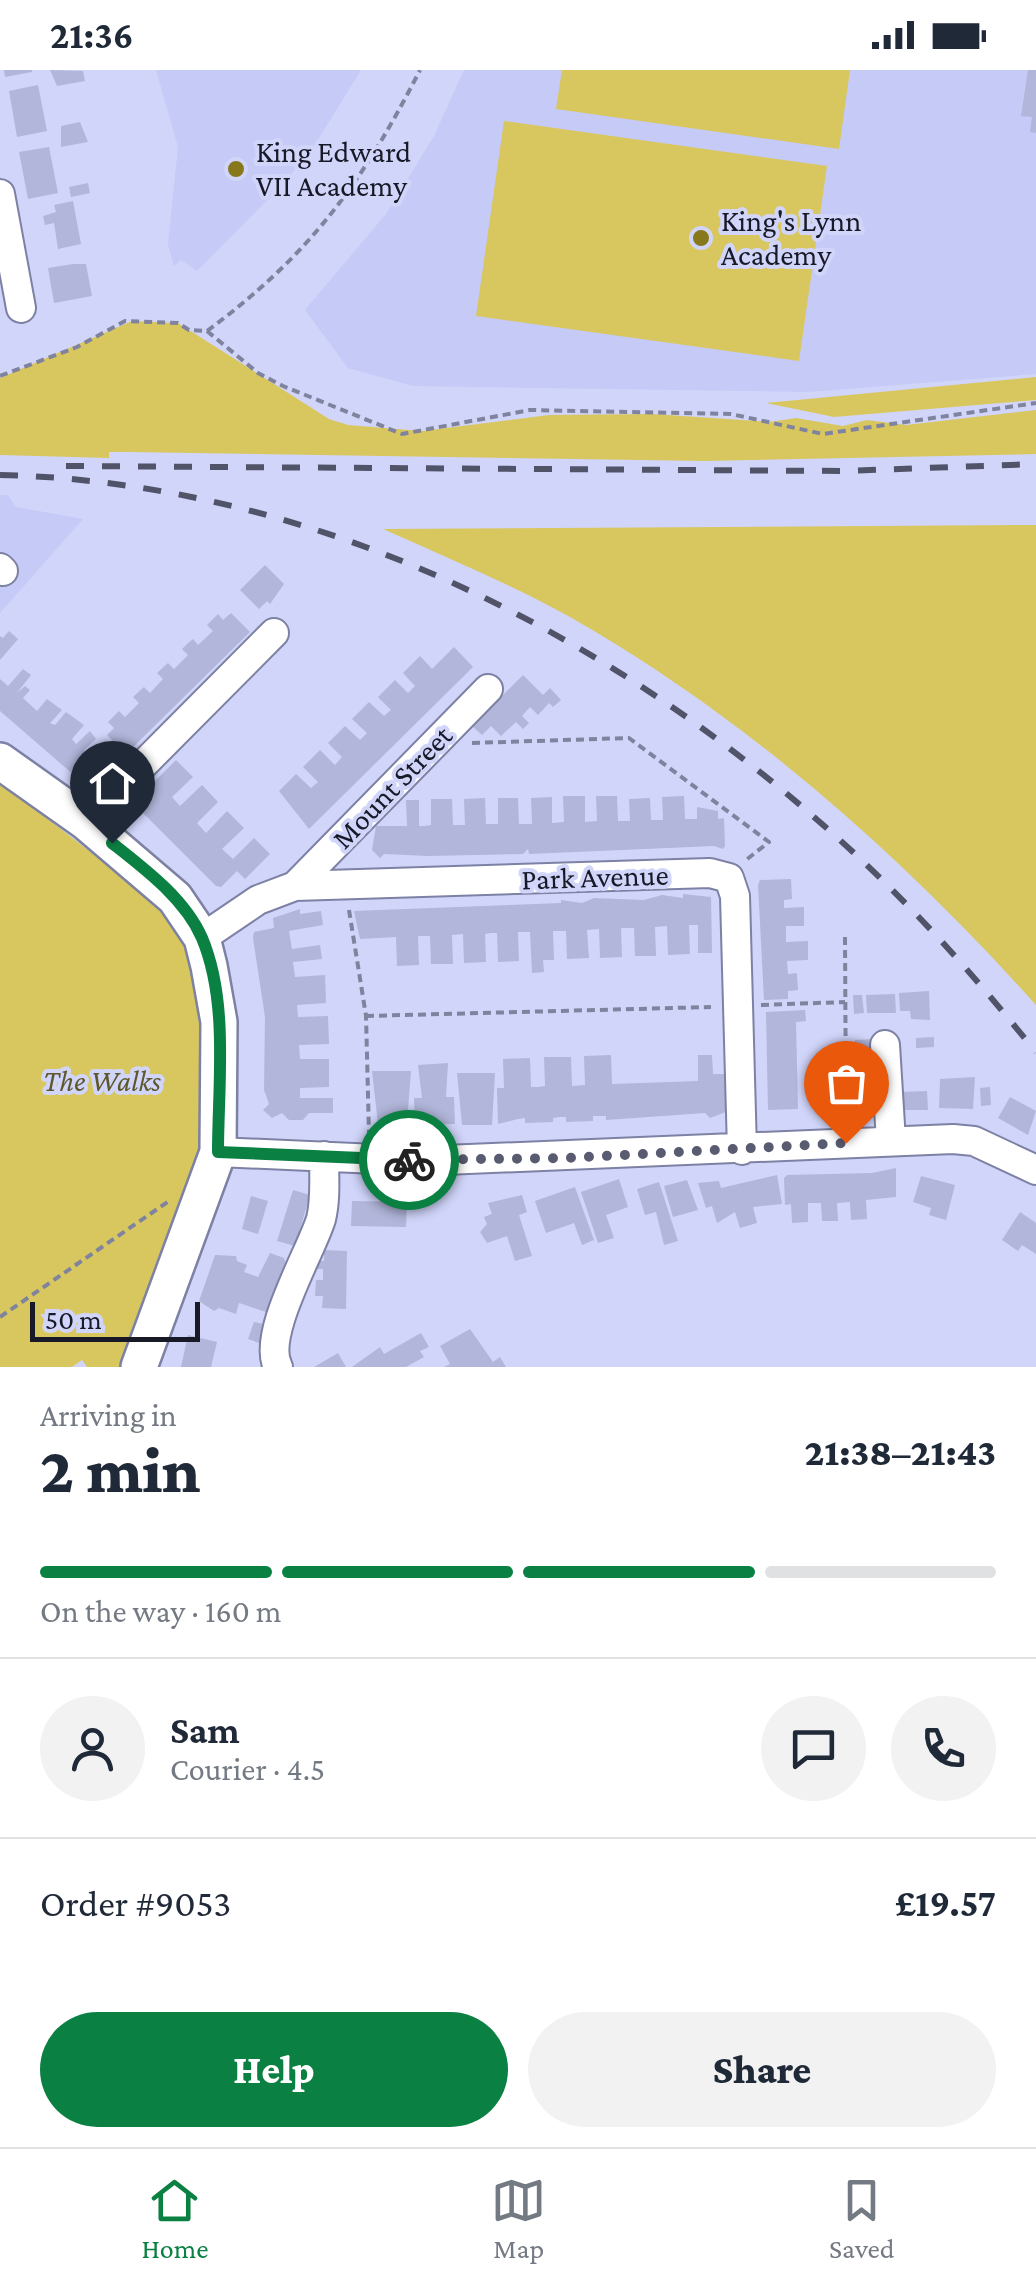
<!DOCTYPE html>
<meta charset="utf-8">
<style>
body{margin:0;font-family:"Crimson Pro",serif;background:#f2f2f3;color:#1f2937;height:100vh;display:flex;flex-direction:column;font-size:38px;white-space:nowrap}
*{box-sizing:border-box;margin:0}
p{font-size:32px;color:#747a83}
.icon{flex:none;width:55px;height:55px;fill:none;stroke:currentColor;stroke-width:2;stroke-linecap:round;stroke-linejoin:round}
.map{position:relative;height:1297px;overflow:hidden}
.panel{display:flex;flex-direction:column;background:#fff;flex:1}
.panel>*{flex:none}
.scale{position:absolute;left:30px;bottom:25px;width:170px;box-sizing:border-box;padding-left:10px;border:5px solid #181926;border-top:0;font-size:28px;line-height:35px;white-space:nowrap;color:#181926;-webkit-text-stroke:8px #d1d5fa;paint-order:stroke}
.pin{position:absolute;display:grid;place-items:center;width:85px;height:85px;color:#fff;margin:-102px -42px;border-radius:50% 50% 50% 0;rotate:-45deg;box-shadow:0 0 10px #0007}
.pin .icon{rotate:45deg}
.courier{position:absolute;display:grid;place-items:center;width:100px;height:100px;margin:-50px;border:8px solid #0b8043;border-radius:50%;background:#fff;color:#222;box-shadow:0 2px 12px #0007}
.headline em{font-style:normal;font-weight:800}
.headline div{display:flex;flex-direction:column-reverse}
.headline{display:flex;align-items:center;justify-content:space-between;height:170px;padding:0 40px}
h1{font-size:65px;font-weight:800;line-height:75px}
.bar{display:grid;grid-template-columns:repeat(4,1fr);gap:15px 10px;align-content:center;height:120px;padding:0 40px}
.bar i{height:12px;border-radius:8px;background:#e0e1e3}
.bar .current{background:#0b8043}
.bar p{grid-column:span 4}
.line{display:flex;align-items:center;gap:25px;padding:0 40px;border-top:2px solid #e0e1e3}
.line div{flex:1}
.round{display:grid;place-items:center;flex:none;width:105px;height:105px;border-radius:52px;background:#f2f2f3}
.cta{display:flex;gap:20px;margin-top:auto;padding:20px 40px}
.cta a{flex:1;height:115px;border-radius:60px;background:#0b8043;color:#fff;font-size:40px;font-weight:800;line-height:115px;text-align:center}
.cta a+a{background:#f2f2f3;color:#1f2937}
.status{display:flex;justify-content:space-between;align-items:center;height:70px;padding:0 50px;background:#fff;direction:ltr}
.status svg{height:28px;fill:currentColor}
.dock{display:flex;justify-content:space-around;align-items:center;height:140px;border-top:2px solid #e0e1e3;background:#fff;font-size:28px;color:#747a83}
.dock a{display:grid;justify-items:center;gap:5px}
.dock .current{color:#0b8043}
.map>svg:first-child{display:block}
.built{fill:#c5caf6}
.green{fill:#d8c75f}
.building{fill:#b1b6da}
.lines{fill:none;stroke-linecap:round;stroke-linejoin:round}
.minor-casing{stroke:#7d81a3;stroke-width:32}
.major-casing{stroke:#7d81a3;stroke-width:40}
.path{stroke:#80839e;stroke-width:4;stroke-dasharray:8 5;stroke-linecap:butt}
.minor{stroke:#fff;stroke-width:28}
.major{stroke:#fff;stroke-width:35}
.rail{stroke:#515368;stroke-width:6;stroke-dasharray:18 18;stroke-linecap:butt}
.done{stroke:#595b70;stroke-width:10;stroke-dasharray:0 18}
.route{stroke:#0b8043;stroke-width:12}
.poi-dot{fill:#87781c;stroke:#d1d5fa;stroke-width:4}
.labels{text-anchor:middle;stroke-width:8;stroke-linejoin:round;paint-order:stroke}
.poi-label{font-size:30px;fill:#181926;stroke:#d1d5fa;text-anchor:start}
.street-label{font-size:30px;fill:#181926;stroke:#d1d5fa}
.park-label{font-size:30px;font-style:italic;fill:#5e572a;stroke:#d1d5fa}
</style>
<div class="status"><b>21:36</b><svg viewBox="0 0 49 12"><path d="M0 12V9h3v3zM5 12V6h3v6zM10 12V3h3v9zM15 12V0h3v12zM26 1h20v11H26zM47 4h2v5h-2z"/></svg></div>
<div class="map">
<svg width="1036" height="1297" viewBox="0 0 1036 1297">
<rect width="100%" height="100%" fill="#d1d5fa"/>
<path class="built" d="M156,0h205l-47,76 -30,37 -87,88 -16,-11 -7,6 -6,-21 10,-98z
M464,0h572v304l-228,18 -395,-6 -65,-18 -43,-58 81,-96 48,-78z
M0,425h8l8,12 67,12 -83,94z"/>
<path class="green" d="M562,0h288l-11,79 -283,-40z
M504,51l323,45 -28,195 -323,-45z
M132,251l46,2 151,96 19,6 74,6 127,-16 104,-1 117,8 26,-4 47,8 24,-6 39,5 130,-15v44l-331,7 -576,-9h-20v6l-109,-3v-77z
M1036,307v23l-202,17 -68,-14z
M1036,455v480c-131,-146 -278,-277 -447,-377 -66,-39 -137,-68 -206,-99z
M0,712l150,116c15,16 31,35 39,56 19,49 24,155 9,205 -20,71 -55,139 -79,208h-32l-5,-7 -10,7h-72z"/>
<path class="building" d="M4,0h28v2l-27,5z
M50,0l33,1 2,10 -28,5z
M1028,0h8v63l-6,-1 2,-15 -11,-1z
M38,15l9,46 -30,6 -8,-46z
M80,52l8,20 -27,5v-21z
M49,77l9,46 -30,6 -9,-47z
M88,113l2,10 -19,4 -2,-10z
M73,131l8,43 -23,5 -4,-26 -9,2 -2,-9 13,-4 -2,-7z
M73,194h13l6,32 -38,7 -6,-35z
M265,495l19,19 -14,20 -3,-3 -8,8 -19,-19z
M231,543l19,19 -124,122 -19,-19 7,-7 -6,-6 11,-11 6,6 14,-14 -6,-6 11,-10 6,6 13,-14 -6,-6 11,-10 6,6 14,-14 -6,-6 5,-5 6,-5 5,6 15,-14 -6,-6 11,-11 5,6z
M9,561l9,8 -18,21v-24l3,2z
M454,577l19,20 -164,162 -30,-38 17,-17 15,14 7,-6 -15,-15 17,-17 15,15 7,-8 -14,-14 17,-17 15,14 7,-7 -15,-14 17,-17 15,14 7,-6 -13,-13 17,-17 13,13 7,-7 -12,-13 17,-17 12,13z
M23,599l8,6 -14,18 8,-7 5,4 -7,8 14,13 10,-12 15,11 -12,13 5,2 11,-13 18,13 -12,14 4,5 14,-13 6,8 -12,11 19,11 -21,21 -82,-71v-32l8,7z
M523,605l20,20 7,-7 11,12 -8,7 -4,-4 -11,12 -8,-8 -8,9 7,7 -6,6 -7,-7 -15,14 -10,-10 -9,9 -10,-9z
M176,690l17,17 -21,20 8,9 22,-21 16,17 -21,21 9,10 21,-22 17,17 -22,21 11,10 21,-21 16,16 -25,25 -8,-8 -16,16 -5,-1 -86,-86 21,-23 4,4z
M563,726h22v26l12,-1 -1,-25h21l1,25h12l-1,-22 21,-1 1,22h12l-1,-23 22,-1 1,23h12v-12l21,4v8l6,-1 1,28 -2,3 -9,-3 -185,8 -1,-5 -5,5 -95,2 -44,-2 -4,4 -8,-8 4,-24h31l-1,-26h13v26h6l6,-1v-26h21l1,26h12l-1,-26 21,-1 1,26h12v-26h20l1,26h13l-1,-26 21,-1v26l12,-1z
M791,809l1,20 -8,1v8l20,-1v19h-18v16l22,-1v19l-21,1 1,13 9,-1 1,17 -10,1v8l-24,1 -6,-115 2,-5z
M683,824l28,3 1,56h-14v-28h-9l1,29 -22,1 -1,-29 -12,1 1,29h-21l-1,-28h-13l1,29 -22,1 -1,-29 -12,1 2,28 -22,1 -1,-28h-13l1,29h-11l1,12 -12,1 -2,-41h-12l1,29 -21,1 -1,-29h-6l-6,1 1,28 -22,1 -1,-29 -11,1 1,29h-22l-1,-28h-12l1,29 -22,1 -1,-29 -36,2 -6,-28 207,-8v-3l21,3 12,-5 50,2 18,-5 21,3z
M300,839v5l21,-3 2,14 -34,6 3,18 28,-4 2,14 -29,3 2,15 30,-2 1,28 -29,2 1,12 30,-1 1,28 -30,1 1,14h29v28l-29,1v10h33v15h-24l-6,7h-14l-7,-7 -10,5 -9,-8 6,-6 -5,-14 1,-73 -12,-79 1,-6 20,-4 -1,-10z
M929,921l1,29 -19,-1 -1,-8h-10l-1,-18z
M895,924l1,19h-29l-1,-18z
M853,925h9l2,18 -10,1z
M805,940l1,11 -10,1 2,87 -30,1 -2,-98z
M934,967v10l-18,1v-10z
M873,969l1,10 -19,1v-10z
M611,985l1,29 86,-3v-26h14l1,19h12l1,38 -16,6 -5,-5 -99,7v-4h-13v5l-27,1v-5h-6l-7,1v4l-28,1v-5l-7,1 -20,5 -1,-36h7l-1,-29 27,-1 1,29h7l7,-1 -1,-29h27l1,29 13,-1 -1,-29z
M448,993l-2,34h8l1,27 -40,1 -1,-27h8l-4,-33z
M372,1001h39l-4,52 -29,1z
M457,1003h38l-3,52h-30z
M975,1007l-2,32 -34,-1 1,-29z
M875,1016l1,30 -19,-2 -2,-27z
M990,1017l1,18 -10,1 -1,-18z
M927,1021l1,19h-29v-18z
M1010,1027l26,14 -8,24 -30,-17z
M896,1098v29l-30,3 1,19 -16,1 -1,-18 -13,1 1,18h-16l-1,-18h-13v19l-16,1 -1,-19 -6,1 -1,-27 3,-3 85,-2z
M777,1105l5,29 -29,3 4,16 -17,5 -5,-16 -18,11 -5,-17 -6,2 -8,-25 21,-2 2,7z
M921,1106l34,9 -9,35 -17,-5 2,-7 -18,-6z
M619,1109l9,28 -22,8 8,23 -16,5 -17,-51z
M687,1110l11,30 -25,7 -9,-31z
M659,1112l19,59 -14,4 -8,-33 -11,3 -8,-26z
M575,1117l19,53 -12,5 -8,-22 -28,10 -11,-32z
M293,1120l17,5 -15,51 -18,-5z
M522,1125l5,17 -8,3 13,41 -17,5 -8,-25 -20,7 -7,-11 7,-8 -3,-7 8,-3 -4,-11z
M251,1126l17,5 -10,33 -16,-5z
M352,1131l55,1 -1,25 -55,-1z
M1020,1142l16,11v31l-14,-9 -4,6 -16,-11z
M324,1180l23,1 -1,58 -24,-1 1,-12h-8l1,-16h7v-11h-7l1,-8h7z
M270,1183l14,5 2,6 -14,50 -33,-11 -3,11 -17,-6 -5,3 -15,-10 16,-46 21,1 1,5 10,4 -3,7 14,5z
M254,1252l14,3 -6,19 -14,-5z
M470,1259l23,33 7,-5 6,10h-62l6,-3 -10,-18z
M421,1263l8,14 -9,4 4,6 -18,10h-54l28,-20 4,7z
M188,1265l29,7 -6,25h-30z
M338,1283l8,14h-32z"/>
<g class="lines">
<g class="minor-casing">
<path id="minor" d="M0,124l21,114
M0,498l3,3
M86,752l188,-189
M295,816l193,-197
M202,868l56,-38 37,-14 415,-13 19,5 6,18 7,254
M885,975l6,96
M218,1082l203,9 532,-22 21,2 62,29
M278,1297c-17,-32 33,-115 43,-148 5,-20 3,-43 3,-63"/>
</g>
<g class="major-casing">
<path id="major" d="M0,691l86,61 89,76 27,40 7,28 10,56 -1,130 -79,215"/>
</g>
<path class="path" d="M207,261l51,42 25,13 119,48 128,-24 201,4 92,20 213,-31
M0,306l77,-29 48,-26 53,2 11,7 18,1c103,-76 156,-149 213,-261
M472,673l157,-5 140,104 -23,18
M349,840l17,106 3,118
M845,867l1,181
M761,935l84,-3
M366,946l345,-9
M0,1247l169,-116"/>
<use href="#minor" class="minor"/>
<use href="#major" class="major"/>
<path class="rail" d="M66,396l778,5 192,-7
M0,405c364,8 714,212 953,479 29,32 56,65 83,98"/>
</g>
<g class="lines">
<path class="done" d="M409,1090l158,-2 279,-15"/>
<path class="route" d="M112,773c33,26 73,56 90,95 27,64 16,147 16,214l191,8"/>
</g>
<g class="poi-dot">
<circle cx="236" cy="99" r="10"/>
<circle cx="701" cy="168" r="10"/>
</g>
<g class="labels">
<g class="poi-label">
<text x="256" y="92">King Edward<tspan x="256" dy="34">VII Academy</tspan></text>
<text x="721" y="161">King's Lynn<tspan x="721" dy="34">Academy</tspan></text>
</g>
<g class="street-label">
<text transform="translate(392 717) rotate(-46)" y="10">Mount Street</text>
<text transform="translate(595 807) rotate(-2)" y="10">Park Avenue</text>
</g>
<g class="park-label">
<text x="102" y="1021">The Walks</text>
</g>
</g>
</svg>
<div class="scale">50 m</div>
<div class="pin" style="left:846px;top:1073px;background:#ea580c"><svg class="icon" aria-label="bag" viewBox="0 0 24 24"><path d="M5 8h14l-1 12H6zM9 8a3 3 0 0 1 6 0"/></svg></div>
<div class="pin" style="left:112px;top:773px;background:#1f2937"><svg class="icon" aria-label="home" viewBox="0 0 24 24"><path d="M3 11l9-7 9 7M6 9v11h12V9"/></svg></div>
<div class="courier" style="left:409px;top:1090px"><svg class="icon" aria-label="bike" viewBox="0 0 24 24"><circle cx="6" cy="16" r="4"/><circle cx="18" cy="16" r="4"/><path d="M6 16l4-8h5l3 8M10 8l3 8H6M13 5h3"/></svg></div>
</div>
<section class="panel">
<div class="headline"><div><h1>2 min</h1><p>Arriving in</p></div><em>21:38–21:43</em></div>
<div class="bar"><i class="current"></i><i class="current"></i><i class="current"></i><i></i><p>On the way · 160 m</p></div>
<div class="line" style="height:180px"><a class="round"><svg class="icon" aria-label="person" viewBox="0 0 24 24"><circle cx="12" cy="8" r="4"/><path d="M4 21q1-7 8-7t8 7"/></svg></a><div><b>Sam</b><p>Courier · 4.5</p></div><a class="round"><svg class="icon" aria-label="chat" viewBox="0 0 24 24"><path d="M4 5h16v11H9l-5 4z"/></svg></a><a class="round"><svg class="icon" aria-label="phone" viewBox="0 0 24 24"><path d="M5 4h4l2 5-3 2q2 4 5 5l2-3 5 2v4C11 20 4 13 5 4z"/></svg></a></div>
<div class="line" style="height:130px"><div>Order #9053</div><b>£19.57</b></div>
<div class="cta"><a>Help</a><a>Share</a></div>
</section>
<nav class="dock">
<a class="current"><svg class="icon" aria-label="home" viewBox="0 0 24 24"><path d="M3 11l9-7 9 7M6 9v11h12V9"/></svg>Home</a>
<a><svg class="icon" aria-label="map" viewBox="0 0 24 24"><path d="M3 6l6-2 6 2 6-2v14l-6 2-6-2-6 2zM9 4v14M15 6v14"/></svg>Map</a>
<a><svg class="icon" aria-label="saved" viewBox="0 0 24 24"><path d="M7 4h10v16l-5-4-5 4z"/></svg>Saved</a>
</nav>
